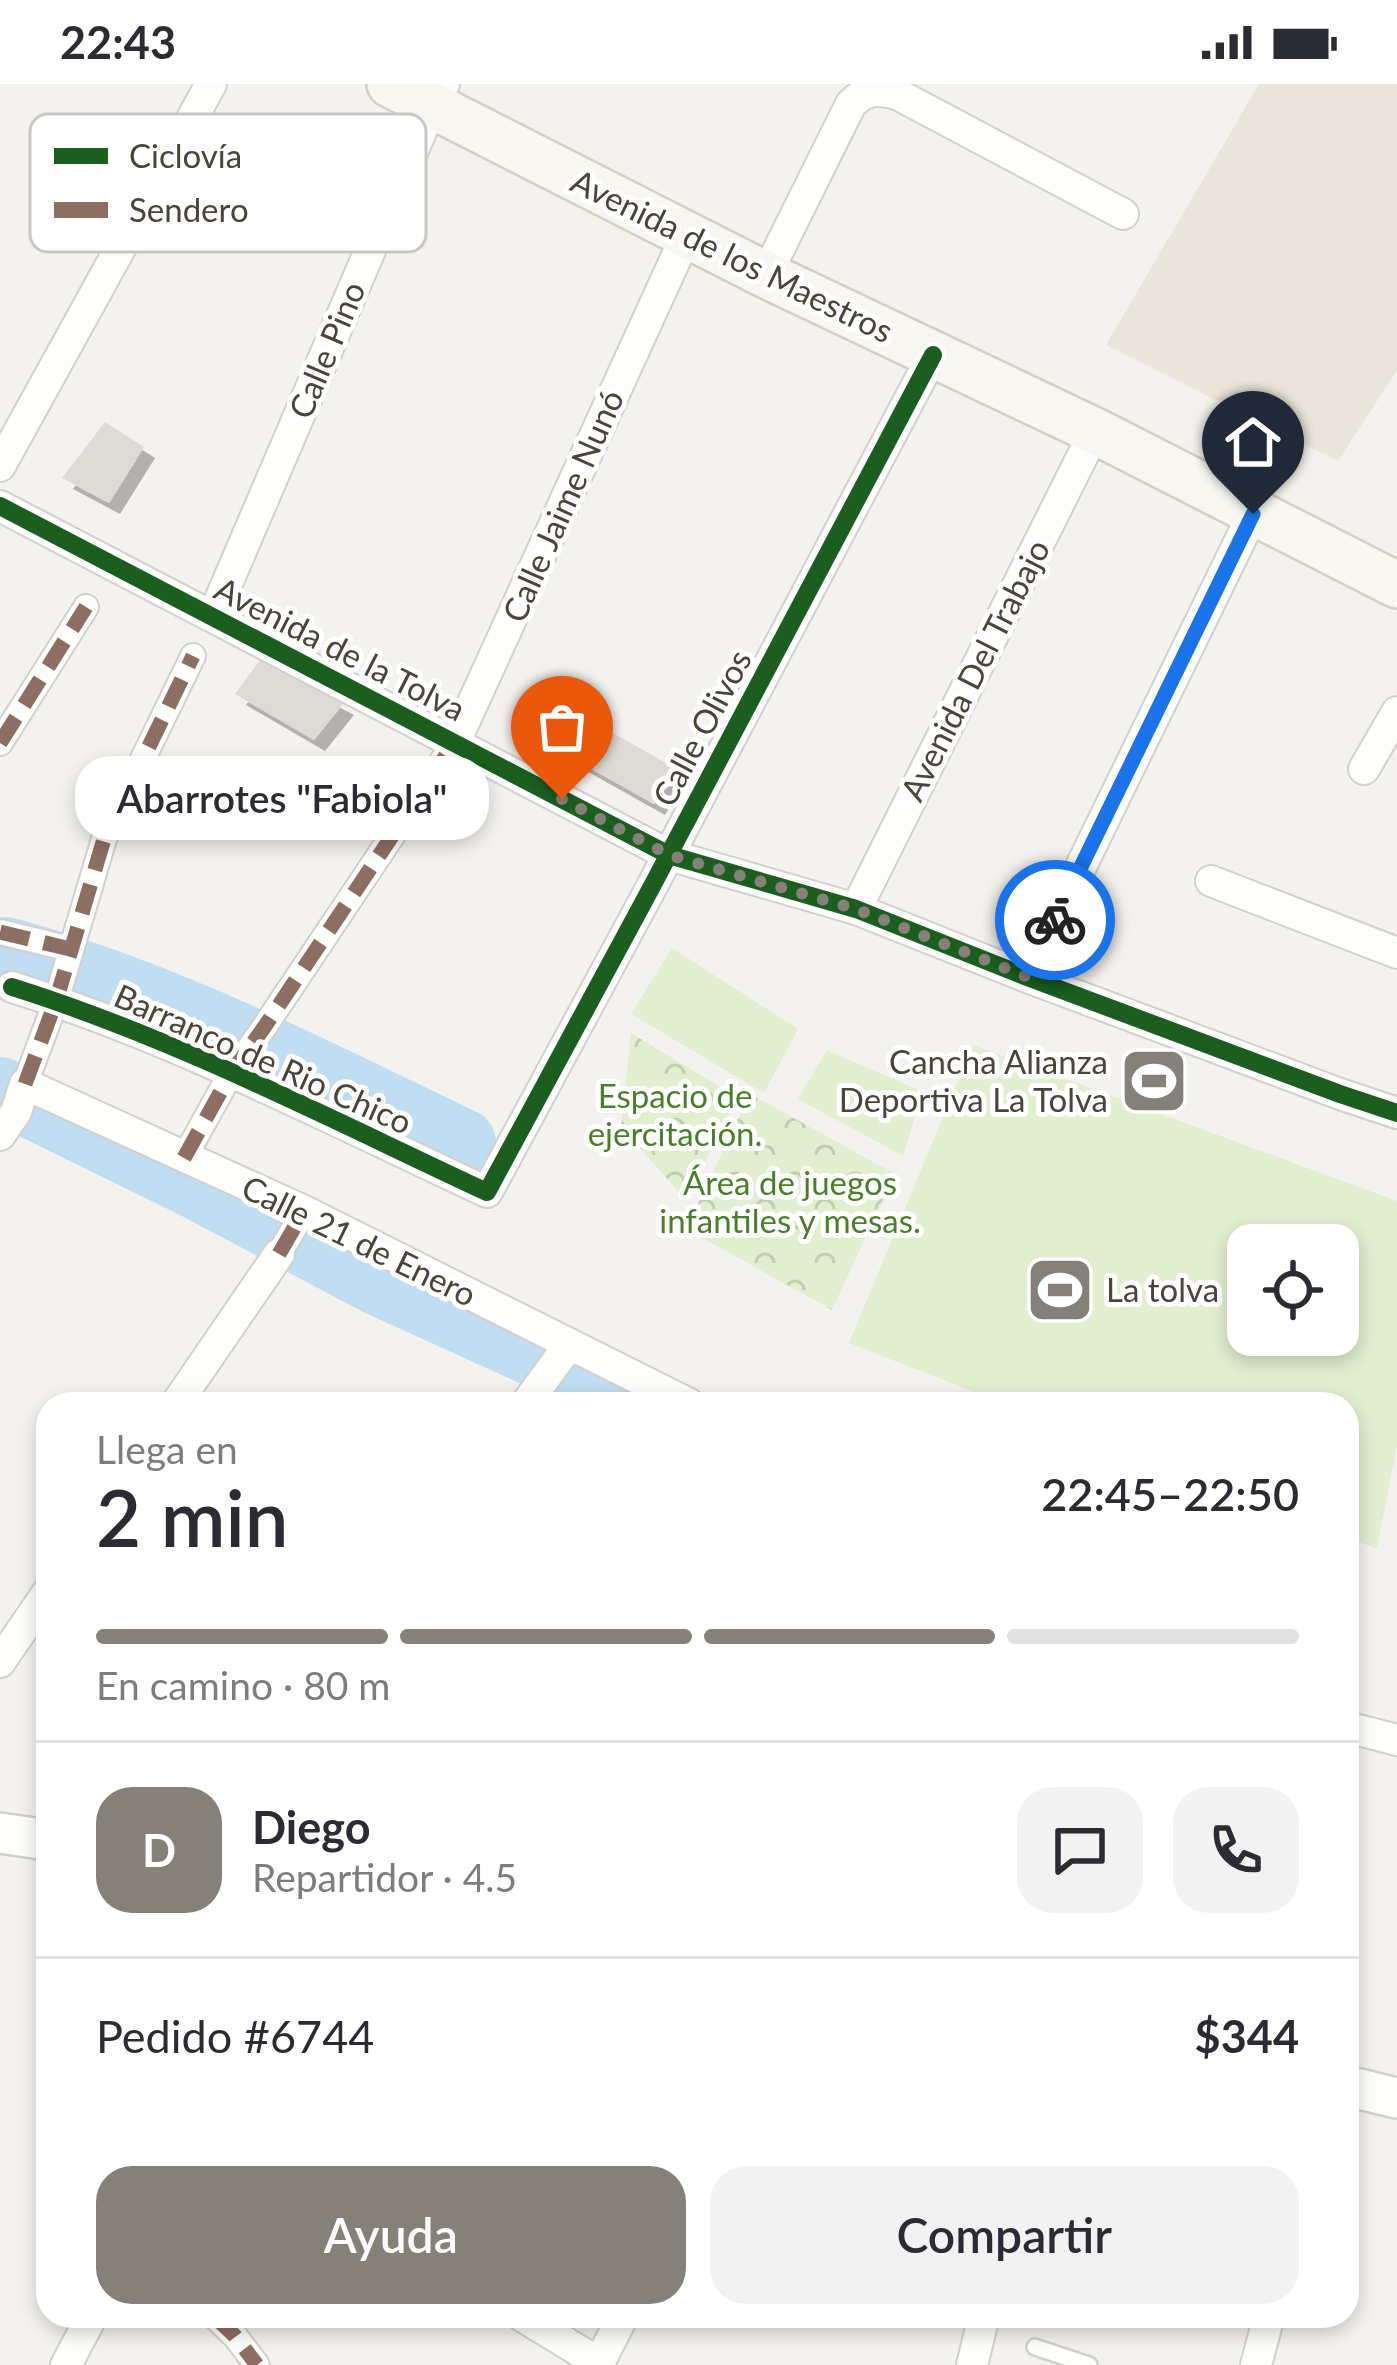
<!DOCTYPE html>
<html lang="es">
<meta charset="utf-8">
<style>
body{margin:0;font-family:Lato,sans-serif;background:#f2f2f3;color:#2b2b33;height:100vh;display:flex;flex-direction:column;font-size:45px;white-space:nowrap}
*{box-sizing:border-box;margin:0}
p{font-size:39px;color:#7c7c81}
.icon{flex:none;width:66px;height:66px;fill:none;stroke:currentColor;stroke-width:2;stroke-linecap:round;stroke-linejoin:round}
.map{position:relative;flex:1;overflow:hidden}
.drawer{position:absolute;left:36px;top:1308px;width:1323px;height:936px;display:flex;flex-direction:column;background:#fff;border-radius:36px;box-shadow:0 6px 18px #0003}
.drawer>*{flex:none}
.fabs{position:absolute;left:1227px;top:1140px;display:grid;gap:24px}
.fabs a{display:grid;place-items:center;width:132px;height:132px;border-radius:24px;background:#fff;box-shadow:0 6px 18px #0003;font-size:60px}
.pin{position:absolute;display:grid;place-items:center;width:102px;height:102px;color:#fff;margin:-123px -51px;border-radius:50% 50% 50% 0;rotate:-45deg;box-shadow:0 0 12px #0007}
.pin .icon{rotate:45deg}
.courier{position:absolute;display:grid;place-items:center;width:120px;height:120px;margin:-60px;border:9px solid #1a73e8;border-radius:50%;background:#fff;color:#222;box-shadow:0 3px 15px #0007}
.bubble{position:absolute;height:84px;border-radius:36px;background:#fff;box-shadow:0 6px 18px #0003;font-size:39px;font-weight:600;line-height:84px;text-align:center}
.summary em{font-style:normal;font-weight:600}
.summary div{display:flex;flex-direction:column-reverse}
.summary{display:flex;align-items:center;justify-content:space-between;height:204px;padding:0 60px}
h1{font-size:78px;font-weight:600;line-height:90px}
.bar{display:grid;grid-template-columns:repeat(4,1fr);gap:18px 12px;align-content:center;height:144px;padding:0 60px}
.bar i{height:15px;border-radius:9px;background:#e1e1e2}
.bar .on{background:#868178}
.bar p{grid-column:span 4}
.line{display:flex;align-items:center;gap:30px;padding:0 60px;border-top:3px solid #e1e1e2}
.line div{flex:1}
.round{display:grid;place-items:center;flex:none;width:126px;height:126px;border-radius:36px;background:#f2f2f3}
.primary-button{display:flex;gap:24px;margin-top:auto;padding:24px 60px}
.primary-button a{flex:1;height:138px;border-radius:36px;background:#868178;color:#fff;font-size:48px;font-weight:600;line-height:138px;text-align:center}
.primary-button a+a{background:#f2f2f3;color:#2b2b33}
.status{display:flex;justify-content:space-between;align-items:center;height:84px;padding:0 60px;background:#fff;direction:ltr}
.status svg{height:33px;fill:currentColor}
.map>svg:first-child{display:block}
.education{fill:#eae5da}
.park{fill:url(#park-crowns)}
.garden{fill:#e1eecf;fill-rule:evenodd}
.lines{fill:none;stroke-linecap:round;stroke-linejoin:round}
.river{stroke:#c0ddf1;stroke-width:66}
.building{fill:#dedbd6;filter:url(#shadow)}
.service-casing{stroke:#d2d0cb;stroke-width:20}
.pedestrian-casing{stroke:#d2d0cb;stroke-width:28}
.minor-casing{stroke:#d2d0cb;stroke-width:34}
.tertiary-casing{stroke:#d2d0cb;stroke-width:44}
.secondary-casing{stroke:#d3cfc5;stroke-width:50}
.service{stroke:#fdfdfc;stroke-width:15}
.pedestrian{stroke:#fdfdfc;stroke-width:24}
.minor{stroke:#fdfdfc;stroke-width:30}
.tertiary{stroke:#fdfdfc;stroke-width:39}
.secondary{stroke:#f7f6f1;stroke-width:45}
.quiet{stroke:#8d6e63;stroke-width:15;stroke-dasharray:30 15;stroke-linecap:butt}
.cycleway-casing{stroke:#fff;stroke-width:26}
.cycleway{stroke:#1b5e20;stroke-width:18}
.done{stroke:#868178;stroke-width:12;stroke-dasharray:0 21.6}
.route{stroke:#1a73e8;stroke-width:15}
.labels{text-anchor:middle;stroke-width:10;stroke-linejoin:round;paint-order:stroke}
.street-label{font-size:33px;fill:#4b4439;stroke:#fff}
.poi-label{font-size:33px;fill:#4b4439;stroke:#fff;text-anchor:end}
.park-label{font-size:33px;fill:#4a7f2a;stroke:#fff}
.key{fill:#fff;stroke:#c9c7c4;stroke-width:3}
.key-label{font-size:33px;fill:#4b4439}
</style>
<div class="status"><b>22:43</b><svg viewBox="0 0 49 12"><path d="M0 12V9h3v3zM5 12V6h3v6zM10 12V3h3v9zM15 12V0h3v12zM26 1h20v11H26zM47 4h2v5h-2z"/></svg></div>
<div class="map">
<svg width="1397" height="2281" viewBox="0 0 1397 2281">
<defs>
<pattern id="park-crowns" width="20" height="18" patternUnits="userSpaceOnUse" patternTransform="scale(3)"><rect width="20" height="18" fill="#e1eecf"/><path d="M2 6a3 3 0 1 1 6 0M12 15a3 3 0 1 1 6 0" fill="none" stroke="#c3cdb2"/></pattern>
<filter id="shadow"><feDropShadow dx="11" dy="11" stdDeviation="0" flood-color="#0004"/></filter>
</defs>
<rect width="100%" height="100%" fill="#f4f2ee"/>
<path class="education" d="M1259,0h138v286l-59,91 -232,-116z"/>
<path class="park" d="M631,949l106,64 -51,103 -65,-73z
M750,1010l145,80 -63,136 -146,-81z"/>
<path class="garden" d="M672,864l126,81 -34,64 -133,-79z
M973,961l424,156v244l-20,104 -30,-12v-133h-342l-156,-61zM1338,1161v90h-90v-90z
M827,966l96,42 -20,64 -105,-57z"/>
<g class="lines">
<path class="river" d="M6,866c160,43 308,121 457,192
M0,1006l194,95 185,98 266,121"/>
</g>
<path class="building" d="M105,338l39,25 -35,56 -47,-25z
M260,576l83,44 -29,36 -79,-46z
M551,614l124,70 -21,36 -123,-69z"/>
<g class="lines">
<g class="service-casing">
<path id="service" d="M1035,2263l54,18"/>
</g>
<g class="pedestrian-casing">
<path id="pedestrian" d="M0,659l86,-136
M0,848l70,17
M25,1000l31,-83 48,-162 89,-183
M184,1074l47,-85 32,-44 192,-287
M279,1170l25,-43
M214,2232l21,20 22,29"/>
</g>
<g class="minor-casing">
<path id="minor" d="M766,191l85,-171c15,-15 26,-15 46,-10l226,120
M0,382l211,-382
M0,422l669,349 187,54 171,68 313,117 57,19
M213,532l219,-510 12,-22
M455,658l232,-508
M1364,685l33,-57
M1211,797l186,72
M856,825l239,-478
M1027,893l226,-463
M12,903c163,51 320,133 475,205l163,-302 283,-535
M0,1051l16,-23 9,-28 279,127 385,193
M176,1320l103,-150
M526,1320l37,-51 11,-5
M0,1578l48,-70
M1347,1643l50,13
M522,2232l77,47
M66,2281l26,-49
M598,2281l25,-49
M972,2281l12,-49
M1256,2281l13,-49"/>
</g>
<g class="tertiary-casing">
<path id="tertiary" d="M0,1749l48,7
M1347,2002l50,12"/>
</g>
<g class="secondary-casing">
<path id="secondary" d="M390,0l376,191 329,156 302,154"/>
</g>
<use href="#service" class="service"/>
<use href="#pedestrian" class="pedestrian"/>
<use href="#minor" class="minor"/>
<use href="#tertiary" class="tertiary"/>
<use href="#secondary" class="secondary"/>
<path class="quiet" d="M0,659l86,-136
M0,848l70,17
M25,1000l31,-83 48,-162 89,-183
M184,1074l47,-85 32,-44 192,-287
M279,1170l25,-43
M214,2232l21,20 22,29"/>
<g class="cycleway-casing">
<path id="cycleway" d="M0,422l669,349 187,54 171,68 313,117 57,19
M12,903c163,51 320,133 475,205l163,-302 283,-535"/>
</g>
<use href="#cycleway" class="cycleway"/>
</g>
<g class="lines">
<path class="done" d="M562,715l107,56 187,54 172,68 27,-57"/>
<path class="route" d="M1055,836l198,-406"/>
</g>
<defs>
<g id="stadium-square" transform="scale(3.45)"><rect x="-9" y="-9" width="18" height="18" rx="4" fill="#868178" stroke="#fff"/><path d="M0-5a6.5 5 0 1 0 0 10a6.5 5 0 1 0 0-10ZM-3.5-1.8h7v3.6h-7Z" fill="#fff"/></g>
</defs>
<g fill-rule="evenodd">
<use href="#stadium-square" x="1154" y="997"/>
<use href="#stadium-square" x="1060" y="1206"/>
</g>
<g class="labels">
<g class="street-label">
<text transform="translate(732 172) rotate(26)" y="12">Avenida de los Maestros</text>
<text transform="translate(327 266) rotate(-67)" y="12">Calle Pino</text>
<text transform="translate(563 422) rotate(-66)" y="12">Calle Jaime Nunó</text>
<text transform="translate(340 565) rotate(27)" y="12">Avenida de la Tolva</text>
<text transform="translate(975 586) rotate(-63)" y="12">Avenida Del Trabajo</text>
<text transform="translate(702 644) rotate(-62)" y="12">Calle Olivos</text>
<text transform="translate(263 975) rotate(24)" y="12">Barranco de Rio Chico</text>
<text transform="translate(359 1157) rotate(26)" y="12">Calle 21 de Enero</text>
</g>
<g class="poi-label">
<text x="1108" y="990">Cancha Alianza<tspan x="1108" dy="38">Deportiva La Tolva</tspan></text>
<text x="1106" y="1218" text-anchor="start">La tolva</text>
</g>
<g class="park-label">
<text x="675" y="1024">Espacio de<tspan x="675" dy="38">ejercitación.</tspan></text>
<text x="790" y="1111">Área de juegos<tspan x="790" dy="38">infantiles y mesas.</tspan></text>
</g>
</g>
<rect x="30" y="30" width="396" height="138" rx="18" class="key"/>
<rect x="54" y="64" width="54" height="16" fill="#1b5e20"/>
<rect x="54" y="118" width="54" height="16" fill="#8d6e63"/>
<g class="key-label">
<text x="129" y="84">Ciclovía</text>
<text x="129" y="138">Sendero</text>
</g>
</svg>
<div class="fabs">
<a><svg class="icon" aria-label="locate" viewBox="0 0 24 24"><circle cx="12" cy="12" r="6"/><path d="M12 2v4M12 18v4M2 12h4M18 12h4"/></svg></a>
</div>
<div class="pin" style="left:562px;top:715px;background:#ea580c"><svg class="icon" aria-label="bag" viewBox="0 0 24 24"><path d="M5 8h14l-1 12H6zM9 8a3 3 0 0 1 6 0"/></svg></div>
<div class="pin" style="left:1253px;top:430px;background:#1f2937"><svg class="icon" aria-label="home" viewBox="0 0 24 24"><path d="M3 11l9-7 9 7M6 9v11h12V9"/></svg></div>
<div class="courier" style="left:1055px;top:836px"><svg class="icon" aria-label="bike" viewBox="0 0 24 24"><circle cx="6" cy="16" r="4"/><circle cx="18" cy="16" r="4"/><path d="M6 16l4-8h5l3 8M10 8l3 8H6M13 5h3"/></svg></div>
<div class="bubble" style="left:75px;top:672px;width:414px">Abarrotes &quot;Fabiola&quot;</div>
<section class="drawer">
<div class="summary"><div><h1>2 min</h1><p>Llega en</p></div><em>22:45–22:50</em></div>
<div class="bar"><i class="on"></i><i class="on"></i><i class="on"></i><i></i><p>En camino · 80 m</p></div>
<div class="line" style="height:216px"><b class="round" style="background:#868178;color:#fff">D</b><div><b>Diego</b><p>Repartidor · 4.5</p></div><a class="round"><svg class="icon" aria-label="chat" viewBox="0 0 24 24"><path d="M4 5h16v11H9l-5 4z"/></svg></a><a class="round"><svg class="icon" aria-label="phone" viewBox="0 0 24 24"><path d="M5 4h4l2 5-3 2q2 4 5 5l2-3 5 2v4C11 20 4 13 5 4z"/></svg></a></div>
<div class="line" style="height:156px"><div>Pedido #6744</div><b>$344</b></div>
<div class="primary-button"><a>Ayuda</a><a>Compartir</a></div>
</section>
</div>
